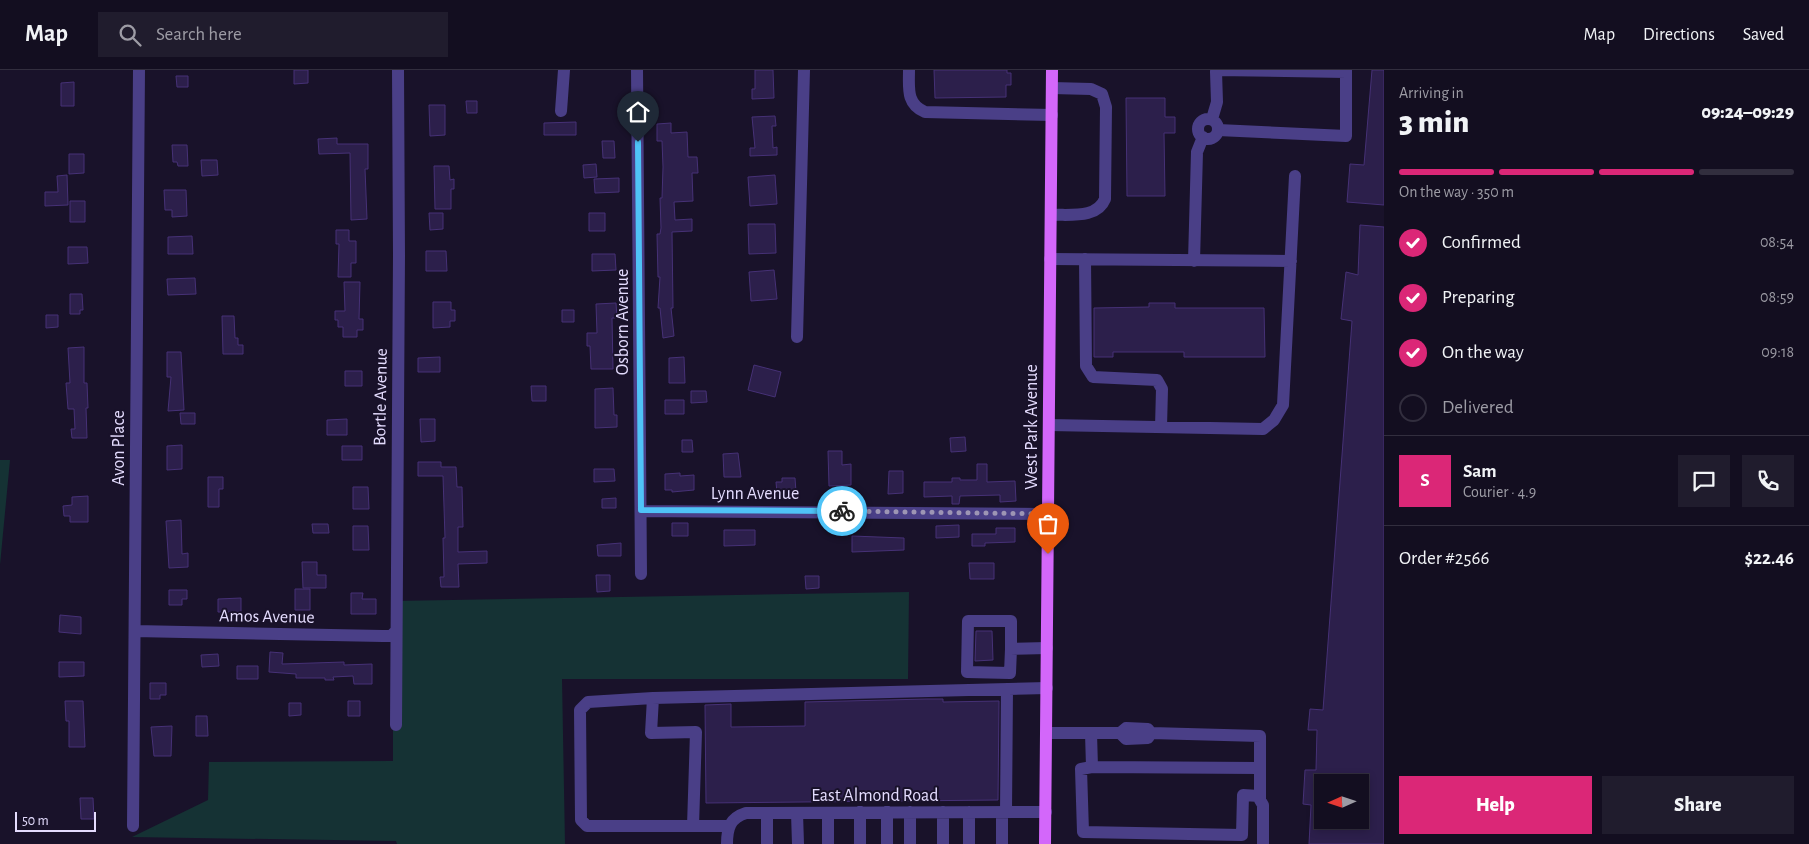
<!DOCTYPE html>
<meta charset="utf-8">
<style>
body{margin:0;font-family:"Alegreya Sans",sans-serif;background:#201c2d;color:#f1f3f6;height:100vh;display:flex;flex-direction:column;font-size:19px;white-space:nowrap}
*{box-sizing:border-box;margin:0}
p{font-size:16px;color:#9d9ca5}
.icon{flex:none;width:28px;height:28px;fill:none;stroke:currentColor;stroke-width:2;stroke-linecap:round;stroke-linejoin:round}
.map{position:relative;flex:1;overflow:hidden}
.panel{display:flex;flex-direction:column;background:#130e20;width:425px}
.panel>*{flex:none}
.needle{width:32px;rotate:267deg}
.buttons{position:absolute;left:1314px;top:704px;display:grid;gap:10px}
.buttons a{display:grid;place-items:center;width:55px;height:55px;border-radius:0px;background:#130e20;box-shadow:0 2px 8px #0003,0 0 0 1px #322e3e;font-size:25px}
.scale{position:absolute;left:15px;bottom:12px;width:81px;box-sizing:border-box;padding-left:5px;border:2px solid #e4dcfe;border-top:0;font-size:14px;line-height:18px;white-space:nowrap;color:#e4dcfe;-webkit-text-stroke:4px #19122a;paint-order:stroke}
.pin{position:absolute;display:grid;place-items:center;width:42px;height:42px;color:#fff;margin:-51px -21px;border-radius:50% 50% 50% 0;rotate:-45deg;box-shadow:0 0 5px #0007}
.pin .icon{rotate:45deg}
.courier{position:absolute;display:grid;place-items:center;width:50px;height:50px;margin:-25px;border:4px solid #4fc3f7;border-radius:50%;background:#fff;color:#222;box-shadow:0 1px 6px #0007}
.overview em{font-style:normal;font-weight:800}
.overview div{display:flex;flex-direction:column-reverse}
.overview{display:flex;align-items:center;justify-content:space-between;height:85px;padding:0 15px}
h1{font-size:32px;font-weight:800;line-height:38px}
.bar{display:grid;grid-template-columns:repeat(4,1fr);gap:8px 5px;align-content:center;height:60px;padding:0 15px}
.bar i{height:6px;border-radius:4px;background:#322e3e}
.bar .on{background:#db2777}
.bar p{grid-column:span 4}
.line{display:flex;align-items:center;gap:12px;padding:0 15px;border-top:1px solid #322e3e}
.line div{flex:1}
.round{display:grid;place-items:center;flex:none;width:52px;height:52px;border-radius:0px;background:#201c2d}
ol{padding:0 15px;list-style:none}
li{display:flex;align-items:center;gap:15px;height:55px}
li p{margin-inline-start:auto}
li .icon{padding:5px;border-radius:50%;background:#db2777;color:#fff;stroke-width:4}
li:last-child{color:#9d9ca5}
li i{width:28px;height:28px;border:2px solid #322e3e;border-radius:50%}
.action{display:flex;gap:10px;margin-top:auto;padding:10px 15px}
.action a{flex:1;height:58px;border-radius:0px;background:#db2777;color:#fff;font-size:20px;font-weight:800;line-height:58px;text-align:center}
.action a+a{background:#201c2d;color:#f1f3f6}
header{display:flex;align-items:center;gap:30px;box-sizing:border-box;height:70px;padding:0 25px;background:#130e20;border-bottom:1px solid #322e3e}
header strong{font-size:24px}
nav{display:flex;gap:28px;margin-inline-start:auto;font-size:18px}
.search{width:350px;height:45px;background:#201c2d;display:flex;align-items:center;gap:12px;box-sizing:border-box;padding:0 18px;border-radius:0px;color:#9d9ca5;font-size:19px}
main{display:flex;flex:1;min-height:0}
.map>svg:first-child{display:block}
.green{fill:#153234}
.building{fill:#2c1f4b;stroke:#463176;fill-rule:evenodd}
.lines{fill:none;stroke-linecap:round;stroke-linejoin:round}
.minor{stroke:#4a3f87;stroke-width:12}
.major{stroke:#d367fa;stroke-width:12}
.done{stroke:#9d95b4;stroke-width:5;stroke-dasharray:0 9}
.route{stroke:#4fc3f7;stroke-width:6}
.labels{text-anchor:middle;stroke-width:4;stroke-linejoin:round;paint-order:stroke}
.street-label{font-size:18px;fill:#e4dcfe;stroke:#19122a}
</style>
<header>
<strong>Map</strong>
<div class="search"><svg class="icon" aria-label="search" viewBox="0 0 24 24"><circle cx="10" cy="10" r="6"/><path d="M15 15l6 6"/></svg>Search here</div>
<nav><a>Map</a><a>Directions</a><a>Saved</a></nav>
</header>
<main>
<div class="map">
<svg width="1384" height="774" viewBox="0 0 1384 774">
<rect width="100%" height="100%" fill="#19122a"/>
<path class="green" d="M0,390h10l-10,105z
M909,522l-1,87h-346l3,165h-168l-1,-3 -264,-4 76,-37 1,-38 184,-1v-160z"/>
<path class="building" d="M294,0h14v13l-14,1z
M755,0h18l1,28 -22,1v-10h3z
M934,0h73v3h4v12h-5v12l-71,1z
M1372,0h12v135l-37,-3 3,-38 14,1z
M176,6h12v11h-11z
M74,12v24h-13v-23z
M1126,28h39v19h10v16h-11l1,63h-38z
M466,31h11v12h-10z
M429,35h16v30l-15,1z
M775,46l1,10h-4l1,22 4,-1v8l-27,1v-8h5l-3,-31z
M576,52v13h-32v-12z
M671,53v10l16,-1 1,25h9l1,16h-6l1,28 -19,1 1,18 17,-1v12l-20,1 1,76h-2l3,28 -11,2 -3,-30h-2l2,-31h-2l-1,-43h3l1,-6 -1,-30h2l1,-31 -1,-26h-5v-17z
M337,68v6h31v25h-3l2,50 -16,1 -1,-67 -31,1 -1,-15z
M602,71h12l1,17h-12z
M172,75h15l1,21h-10l-1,-4h-4z
M69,84h15v19l-15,1z
M201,90h16l1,15 -16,1z
M596,94l1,13 -13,1 -1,-13z
M434,96h15l1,14 4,-1v10h-3v20h-16z
M67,105l1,30 -23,1v-14h13l-1,-16z
M775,105l2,29 -27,2 -2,-29z
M619,108v14l-24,1 -1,-14z
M164,120h22l1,26 -15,1v-7h-7z
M70,131h15v21h-15z
M429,143h14v16l-13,1z
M589,143h16v18h-16z
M748,154h27l1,29 -27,1z
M1360,155l24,2v617h-75l2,-39 -8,-1 2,-34h11l1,-40h-9l2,-21 13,1 29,-389 -11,-2 5,-47 12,3zM1322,712h38v38h-38z
M336,160h13v11h7v22h-5v14h-13l1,-33h-3z
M192,166l1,18h-25v-17z
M68,177h19l1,16 -20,1z
M426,181h20l1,20h-21z
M592,184h23l1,16 -24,1z
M774,200l3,29 -26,2 -2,-29z
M195,208l1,16 -28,1 -1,-16z
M344,212h16l-1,37h4v11h-6v7h-14v-10h-5v-7h-3v-9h10z
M70,224h12l1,16h-3v4h-10z
M433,232h18v8h4v11h-5v6l-17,1z
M616,233l1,15h-5l1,51h-22l-1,-23h-3v-13h10l-1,-29z
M1149,233h26v5h89l1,49h-81v-5h-71v5h-19v-49l55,-1z
M562,240h12v12h-12z
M46,245h12v12l-12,1z
M222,246h12l1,22h3v7h5v9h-20z
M84,277v36h3l1,25h-2l1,30h-15l-1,-9h4l-1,-20h-6l-2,-26h4l-2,-35z
M167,282h14l3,58 -16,1 3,-34h-4z
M440,287v15h-22v-14z
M684,287l1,26h-16v-25z
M754,295l27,7 -6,25 -27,-7z
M345,301h17v15h-17z
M531,316h15v15h-14z
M613,318l1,27h3v12l-22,1v-39z
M691,321h15l1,11 -16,1z
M665,330h19v14h-19z
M180,343h15v11h-14z
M347,349v16h-20v-15z
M420,349h15v22l-14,1z
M965,367l1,14 -15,1 -1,-14z
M682,370h10l1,12h-11z
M182,375v24l-15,1v-24z
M342,376h20v14h-20z
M828,381h14v14l9,-1v21l-22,1z
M738,383l3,24h-17l-1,-23z
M418,392h23v5h15l1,20h5l1,40h-5v25l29,-1v12l-29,1 1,23h-18l-1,-10h4l-1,-39h2l-2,-62h-25z
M977,394h10v18l28,-1 1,20 -16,1v-7l-40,1 -1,8h-7v-8l-28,1v-15h28v-4h8v2h17z
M594,399h20l1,12 -21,1z
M889,401h14v22l-15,1z
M680,403v3l14,-1v15l-22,2v-2h-7v-16z
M208,407h15v12h-4v18h-11z
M782,408h13l1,14 -19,1 -1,-11h6z
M353,417h15l1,22h-16z
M88,426v26h-18v-6h-6l-1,-10 9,-1v-8z
M616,428v10h-14v-9z
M181,450l1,34 6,-1v14l-19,1 -3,-47z
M672,453h16v13h-16z
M312,454h16l1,9h-16z
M959,455v12l-23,1v-12z
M353,456h15l1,24h-16z
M996,458h19v14l-30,1v3h-13v-12h24z
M724,460h31v15l-31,1z
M852,466l52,2v12l-52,2z
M621,473v13h-23l-1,-11z
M302,492h15v13h9v13h-23z
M969,493h25v16h-24z
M596,505h14v16l-13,1z
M805,506h14v12l-13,1z
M295,519h15v21h-15z
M169,520h18v9h-5v6h-13z
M351,523h12l-1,6h14v15h-25z
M241,528v14h-23v-13z
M60,545l21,2v17l-22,-2z
M976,561h16l1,29 -18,1z
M270,582l13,1 -1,11 62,-2v3l28,-1v20h-18l-1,-8 -20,1 1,3h-9v-2h-29v-4l-27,-2z
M218,584l1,12 -17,1 -1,-12z
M59,592h25v14l-25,1z
M237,596h21v13h-21z
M150,613h16v12h-6v4h-10z
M927,629h16v3l56,-1 -1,99 -292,3 -1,-98 26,-1v23l74,-1v-24z
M65,631h18l2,46h-16v-26h-3z
M348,631h12v15h-12z
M289,633h12v12l-12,1z
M196,646h11l1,20h-12z
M172,656l-1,30h-17l-3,-29z
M80,728h13l1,21h-13z"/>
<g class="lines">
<path class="minor" d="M637,0l4,504
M909,0c0,18 -3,34 16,42l127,3
M1216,0l130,2v-2
M561,41l3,-41
M1212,49l5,-17 -1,-30
M1198 59a10 10 0 1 1 20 0a10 10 0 1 1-20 0Z
M1218,60l128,6v-64
M1051,145c19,-1 46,4 54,-16l1,-92 -4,-13 -11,-5 -39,-1
M1050,189l241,2
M1085,189l1,107 7,11 64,3 5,9 -1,38
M1194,191l3,-109 6,-15
M797,267l7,-267
M1049,355l214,4 11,-9 9,-15 12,-229
M641,441l407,3
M135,561l248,5h8l5,-5
M1011,579v-28h-43l-1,51 43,1 1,-24 36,-1
M653,628l-2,35 45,-1 -3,94
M396,655l3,-470 -1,-185
M1047,663h73l6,-5 22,1 3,4 109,3v64l3,5v39
M1091,663l1,34 -11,2 2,63 159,3 1,-40 16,1
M1120,663l6,6 22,-1 3,-5
M1092,697l167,1
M887,742v32
M910,742v32
M1006,742l1,-123
M797,743l1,31
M133,756l6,-756
M729,756h-142l-6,-6 -1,-110 8,-8 65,-4 394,-10
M727,774c0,-16 3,-26 19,-31l300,-1
M767,774v-31
M828,774v-31
M860,774v-32
M943,774v-32
M969,774v-32
M1002,774v-32"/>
<path class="major" d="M1045,774l7,-774"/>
</g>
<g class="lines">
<path class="done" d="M842,441l206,3v40"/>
<path class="route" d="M638,72l3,368 201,1"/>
</g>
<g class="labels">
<g class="street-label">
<text transform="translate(622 252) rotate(-90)" y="6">Osborn Avenue</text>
<text transform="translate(380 327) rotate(-89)" y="6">Bortle Avenue</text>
<text transform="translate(1031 357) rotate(-90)" y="6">West Park Avenue</text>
<text transform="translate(118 378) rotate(-90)" y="6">Avon Place</text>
<text x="755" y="429">Lynn Avenue</text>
<text transform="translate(267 546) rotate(1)" y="6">Amos Avenue</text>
<text x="875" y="731">East Almond Road</text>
</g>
</g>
</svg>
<div class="buttons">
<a><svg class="needle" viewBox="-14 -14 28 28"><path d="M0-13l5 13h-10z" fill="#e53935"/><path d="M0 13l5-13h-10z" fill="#9d9ca5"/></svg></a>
</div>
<div class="scale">50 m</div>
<div class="pin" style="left:1048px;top:484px;background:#ea580c"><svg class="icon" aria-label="bag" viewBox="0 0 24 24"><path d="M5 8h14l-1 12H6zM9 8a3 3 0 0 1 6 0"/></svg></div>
<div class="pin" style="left:638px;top:72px;background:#1f2937"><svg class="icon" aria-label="home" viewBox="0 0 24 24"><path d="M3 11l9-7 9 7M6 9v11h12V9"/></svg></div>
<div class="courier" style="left:842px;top:441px"><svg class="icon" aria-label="bike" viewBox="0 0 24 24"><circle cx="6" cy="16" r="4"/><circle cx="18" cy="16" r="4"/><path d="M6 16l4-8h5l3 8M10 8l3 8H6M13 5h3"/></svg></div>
</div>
<section class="panel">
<div class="overview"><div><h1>3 min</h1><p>Arriving in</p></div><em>09:24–09:29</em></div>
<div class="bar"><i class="on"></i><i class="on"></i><i class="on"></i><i></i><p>On the way · 350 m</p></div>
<ol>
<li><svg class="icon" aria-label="check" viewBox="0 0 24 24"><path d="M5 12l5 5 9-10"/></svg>Confirmed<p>08:54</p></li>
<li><svg class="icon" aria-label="check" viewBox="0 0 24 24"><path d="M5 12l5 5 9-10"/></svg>Preparing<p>08:59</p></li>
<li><svg class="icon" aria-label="check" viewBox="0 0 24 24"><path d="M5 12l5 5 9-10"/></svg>On the way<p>09:18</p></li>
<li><i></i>Delivered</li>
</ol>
<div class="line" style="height:90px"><b class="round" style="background:#db2777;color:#fff">S</b><div><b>Sam</b><p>Courier · 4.9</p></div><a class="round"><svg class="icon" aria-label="chat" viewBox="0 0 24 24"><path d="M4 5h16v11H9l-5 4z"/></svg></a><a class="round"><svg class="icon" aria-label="phone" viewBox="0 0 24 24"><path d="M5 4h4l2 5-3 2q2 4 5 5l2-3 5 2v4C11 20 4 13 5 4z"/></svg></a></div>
<div class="line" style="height:65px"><div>Order #2566</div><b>$22.46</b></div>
<div class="action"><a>Help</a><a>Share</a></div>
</section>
</main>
